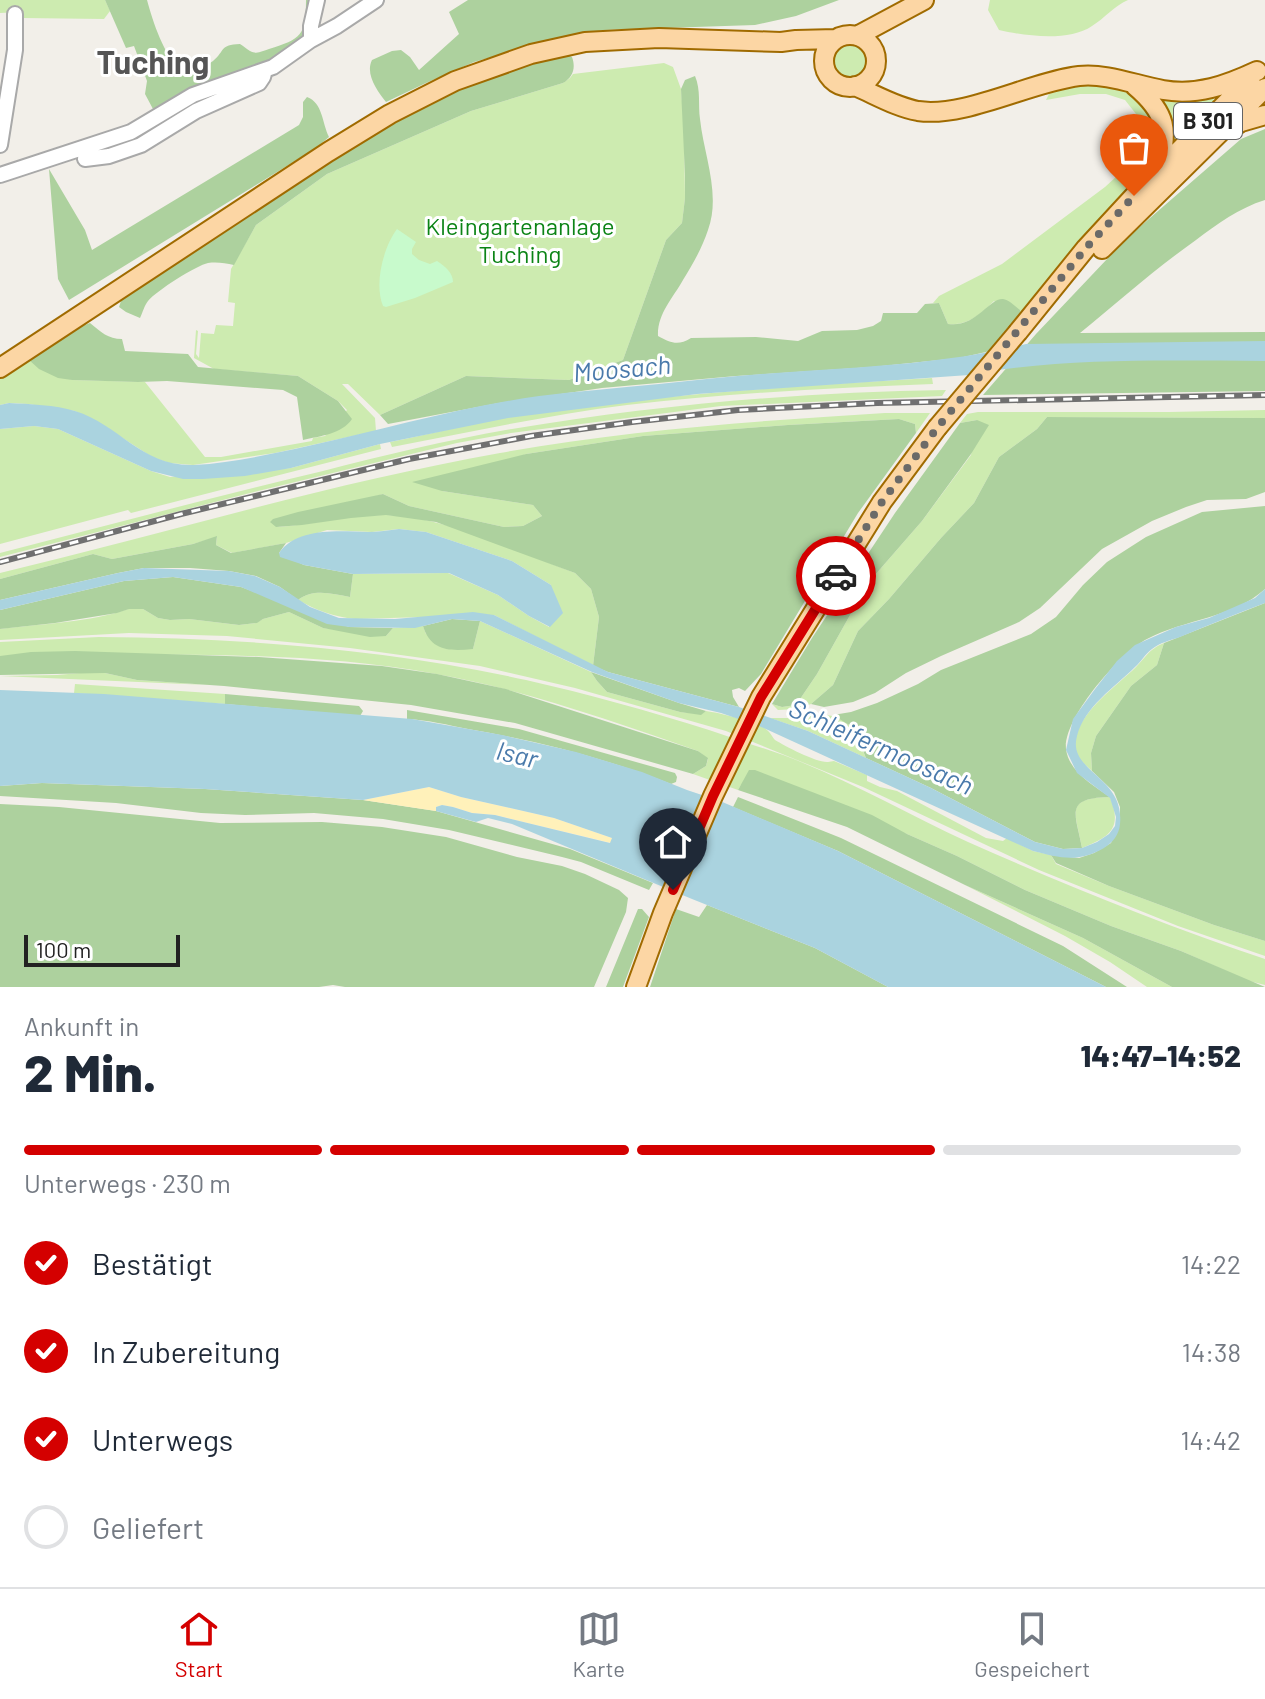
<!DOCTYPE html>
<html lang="de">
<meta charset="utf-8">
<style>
body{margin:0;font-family:Barlow,sans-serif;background:#f6f6f7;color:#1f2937;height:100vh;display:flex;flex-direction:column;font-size:30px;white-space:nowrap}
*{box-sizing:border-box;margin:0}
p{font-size:26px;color:#747a83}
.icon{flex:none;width:44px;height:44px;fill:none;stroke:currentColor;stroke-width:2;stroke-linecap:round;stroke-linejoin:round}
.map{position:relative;height:987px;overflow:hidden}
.side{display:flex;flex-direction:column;background:#fff;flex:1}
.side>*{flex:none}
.scale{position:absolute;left:24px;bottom:20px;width:156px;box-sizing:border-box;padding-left:8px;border:4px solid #222;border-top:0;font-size:22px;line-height:28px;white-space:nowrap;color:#222;-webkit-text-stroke:6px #fff;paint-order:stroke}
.pin{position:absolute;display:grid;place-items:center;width:68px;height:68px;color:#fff;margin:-82px -34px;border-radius:50% 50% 50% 0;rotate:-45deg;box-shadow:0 0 8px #0007}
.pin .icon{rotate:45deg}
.courier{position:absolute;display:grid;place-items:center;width:80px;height:80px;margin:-40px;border:6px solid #d40000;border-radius:50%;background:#fff;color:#222;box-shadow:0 2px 10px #0007}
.summary em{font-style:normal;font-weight:800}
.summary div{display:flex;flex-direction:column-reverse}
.summary{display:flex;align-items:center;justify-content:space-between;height:136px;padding:0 24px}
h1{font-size:52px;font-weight:800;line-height:60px}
.bar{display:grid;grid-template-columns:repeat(4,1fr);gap:12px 8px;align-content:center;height:96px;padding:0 24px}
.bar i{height:10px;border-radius:6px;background:#e0e1e3}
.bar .on{background:#d40000}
.bar p{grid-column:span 4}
ol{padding:0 24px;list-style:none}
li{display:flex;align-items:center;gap:24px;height:88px}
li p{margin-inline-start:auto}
li .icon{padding:8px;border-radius:50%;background:#d40000;color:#fff;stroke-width:4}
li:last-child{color:#747a83}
li i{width:44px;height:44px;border:4px solid #e0e1e3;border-radius:50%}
.dock{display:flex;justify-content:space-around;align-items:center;height:112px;border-top:2px solid #e0e1e3;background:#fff;font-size:22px;color:#747a83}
.dock a{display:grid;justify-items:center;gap:4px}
.dock .on{color:#d40000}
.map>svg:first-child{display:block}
.grass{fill:#cdebb0}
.forest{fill:#add19e}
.sand{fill:#fff1ba}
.park{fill:#c8facc}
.water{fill:#aad3df}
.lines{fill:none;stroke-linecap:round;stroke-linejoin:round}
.minor-casing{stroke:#a9a9a9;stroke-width:18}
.major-casing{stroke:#a06b00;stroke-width:22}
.minor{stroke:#fff;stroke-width:14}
.major{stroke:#fcd6a4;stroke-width:18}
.rail-casing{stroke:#707070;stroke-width:6}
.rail{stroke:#fff;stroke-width:3;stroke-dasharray:9;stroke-linecap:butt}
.major-bridge-casing{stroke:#a06b00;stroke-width:22;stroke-linecap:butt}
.major-bridge{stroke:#fcd6a4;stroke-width:18}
.done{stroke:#6b6a68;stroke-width:8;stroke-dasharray:0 14.4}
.route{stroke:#d40000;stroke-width:10}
.labels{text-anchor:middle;stroke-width:6;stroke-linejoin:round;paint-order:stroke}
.shield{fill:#fff;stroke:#646464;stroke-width:2}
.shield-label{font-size:22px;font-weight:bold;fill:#222}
.park-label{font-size:24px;fill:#0c8416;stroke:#fff}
.water-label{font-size:26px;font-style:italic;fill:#4a7aab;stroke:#fff}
.district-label{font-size:32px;font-weight:bold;fill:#555;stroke:#fff}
</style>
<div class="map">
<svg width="1265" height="987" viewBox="0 0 1265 987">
<rect width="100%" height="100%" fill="#f2efe9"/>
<path class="grass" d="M0,0h105l5,11 -6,8 -82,-1 -1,-6 -21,1z
M990,0h138c-14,6 -23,18 -36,26 -23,16 -67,10 -93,4l-11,-20z
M829 60a20 20 0 1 1 40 0a20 20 0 1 1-40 0Z
M664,63l9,4 8,22 3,38 1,71 -3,25 -16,17 -43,120 -54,20 -103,-4 -86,39 -32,-31h-6l33,34 1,13 -101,22 -82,12 -24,-2 -17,-6 -42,-27 -35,-19 -47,-7 -19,-1 -9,2v-29h4l24,-17 44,21 73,2 60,75h16l91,-16 1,-3 12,-2 22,-26 -9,-9 -40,-25 -84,-7 -20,-11 2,-28 2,1 -2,23 3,4 2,-25 13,1 2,-9 17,1 2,-23 -7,-1 3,-33 25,-44 71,-51 144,-63 92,-28 7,-5 3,-4z
M1089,85c17,2 43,4 56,18 6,8 10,22 14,31l-9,33 -112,124 -18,25 -26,-15c-13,13 -26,25 -46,23l-9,-21h-6l6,-7 63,-32 103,-77 25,-23 8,-16 1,-17 -3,-17 -11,-14 -19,-6h-26l-34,6 3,-6 25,-8z
M1209,97l4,1 1,3 -37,38 -5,2 -11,-42z
M932,378l1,6c-102,4 -205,9 -306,21 -79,10 -157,27 -235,42l-2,-5c40,-8 79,-18 119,-25 140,-22 282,-31 423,-39z
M946,390l-4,6 -221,10 -210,27 -54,10 -199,48 -258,66v-4c107,-28 215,-56 323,-82 62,-16 125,-31 189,-42 143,-24 288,-37 434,-39z
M1265,410v8l-218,-1 -10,12 -38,28 -25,46 -33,35 -52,61 -31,32 -25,54 -22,19 -14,5 -19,1 -6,-6 10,3 14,-2 21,-31 51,-91 54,-62 49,-66 6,-35 -17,3 7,-9 11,-2h191z
M885,413h45l-14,20 -1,-9 -16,-5 -111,6 -145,11 -117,18 -84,37 91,14 9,11 -19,10 -19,1 -95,-21 -26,-12 -107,33c37,-2 74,-13 111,-12 62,3 130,36 188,58l16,16 8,28 -6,49 -99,-51 -139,4c-21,-2 -39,-9 -57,-19 16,-12 34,-6 52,-3l3,-23 95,-1 50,22 31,21 20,11 2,-42 -39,-24 -86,-29 -27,-3 -27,3 -45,-2 -41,13 -54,10 -16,-8 1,-8 -24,7 -81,15 -19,-5 -93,25v-6c167,-40 331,-90 500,-120 127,-23 256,-32 385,-40z
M34,426l24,3 93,42 19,6 121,-9 89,-24 1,5 -250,64 -3,-3 -128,34v-115z
M128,609h15l15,9 12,2 19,-1 50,6 17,-2 7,-4 26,-7 34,16 63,8 7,-8 30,-2 3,8 47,15 7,-28 111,51 6,9 10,11 73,20 21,2 5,-3c14,2 52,11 61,19 4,3 5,7 8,10 10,6 42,23 53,22 2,0 4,-1 6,-1l33,14v6l13,6 17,4 89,47 17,3 4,-3 26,13 18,4 5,9 53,22 105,39 51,16v15l-87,-30 -139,-56 -176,-83 -137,-56 -151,-43 -95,-22 -130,-18 -123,-12 -98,-3 -129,7v-11c39,-5 92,-7 128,-20z
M99,637c143,1 287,12 427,43 62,14 123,31 183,50 16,5 31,11 47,16 73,22 142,64 212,96 97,43 196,83 297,117v26l-16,-4 -68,-30 -70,-25 -86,-36 -68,-34 -50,-22 -166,-49 -3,5 -45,-16 13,-8 2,-7 -10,-8c-86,-30 -173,-61 -262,-77 -141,-26 -293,-18 -436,-18v-14z
M1164,643l-7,22 -26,21 -35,50 -5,17 1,18c-6,-6 -14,-11 -16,-19 -9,-32 41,-66 60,-85 11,-11 12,-17 28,-24z
M80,673h25l32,7 71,5 -208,-9 57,-1z
M75,684l150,10v10l-151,-11z
M814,714c36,1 39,13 52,44l-58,-27 -38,-13h22z
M1110,797c13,32 -1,40 -28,51 -6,-35 -19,-50 28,-51z
M965,885l118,53 89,49h-25l-37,-25 -45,-26z"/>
<path class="forest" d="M105,0h42c6,22 17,56 34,70 10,0 25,-3 32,-9 13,-11 6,-16 27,-17 4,2 6,5 10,7 7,4 12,0 19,-2 32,-10 37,-13 37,-49h6l-7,40 -25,19 -88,31 -39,19 -8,-15 2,-13 -13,-35 -8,2z
M468,0h371l-43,16 -41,9 -150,5 -40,6 -91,26 -48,21 -40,19c-9,-11 -21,-28 -14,-42l20,-9 9,-1 9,7 9,13 40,-36 -10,-22z
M564,53l8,4c4,11 1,20 -9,26l-92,28 -144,63 -71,51 -22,40c-9,-2 -17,-3 -26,-2 -11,2 -52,28 -60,38 -4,5 -5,11 -8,17l-14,-6 -7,-5 4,-12 276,-180 106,-47z
M695,76c6,14 3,29 5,43 4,37 21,75 8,111 -6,18 -15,34 -25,50 -10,18 -26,34 -25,56 13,7 20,10 33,2l65,-1 42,4 24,-10 35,-1 16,-4 8,-5 2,-8h34l8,-9 14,-1 9,21c28,4 41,-26 55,-25 6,1 12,7 17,11v6l-27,33 -7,3 -27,6 -87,9 -136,9 -134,12 -103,15 -111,21 -8,-9 86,-39 103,4 54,-20 43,-120 16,-17 3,-25v-23l-4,-86 4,-9z
M307,97c16,6 15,26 22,40l-13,11 -247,152 -11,-21 -9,-110 36,61 7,20 207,-125 4,-8v-15z
M1265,129v71c-26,8 -48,24 -69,40 -41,29 -78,62 -116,93l185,-1v59l-282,4 53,-61 91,-96 114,-99z
M90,323c11,9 18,16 32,16l3,12 63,3 10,13 100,9 40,25 14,18c-10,15 -32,17 -49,21l-6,-43 -14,-7 -116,-9 -29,1 -66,-2 -14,-2 -19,-9 -11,-10 49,-31z
M1047,417l218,1v74l-19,7 -39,1 -21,7 -34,14 -50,28 -62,59 -21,14 -78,34 -35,17 -31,20 -22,9 -29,5 -13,-3 22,-19 25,-54 31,-32 52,-61 33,-35 25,-46 38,-28z
M899,419l16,5 1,9 -58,80 -97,161 -16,17 -6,-3 -7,2 1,7 6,10 -131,-35 -15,-6 6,-49 -8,-28 -16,-16 -139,-51 -50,-7 -35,3 -49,7 -26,2 -6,-5 3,-3 25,-7 85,-18 26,12 95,21 19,-1 19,-10 -9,-11 -91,-14 -30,-9 114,-28 117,-18 145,-11z
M977,420l12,5 -18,29 -49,67 -54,62 -51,91 -21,31 -14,2 -10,-3 40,-66 83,-125 65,-90z
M1265,506v83c-32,29 -80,30 -118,50 -26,13 -84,79 -81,110 3,23 27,36 44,48 -47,1 -34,17 -28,51l-19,1 -28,-7 -104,-54 -65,-30 -12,-30 -21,-13 18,-3 26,-9 41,-19 23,-14 90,-36 25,-17 27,-32 24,-23 39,-25 56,-25z
M217,536l-1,9 15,8 55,-10 -7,10 25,12 49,9 -3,23c-18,-3 -36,-9 -52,3l-18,-13 -24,-11 -27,-5 -39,-3h-46l-26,5 -118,27v-21l93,-25 19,5 81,-15z
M173,577l68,10 108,40 44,1 -7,8 -16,1 -47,-9 -34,-16 -26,7 -6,4 -18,2 -50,-6 -19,1 -12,-2 -15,-9h-14l-12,4 -62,10 -55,6v-19l124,-29z
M1265,603v338l-51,-16 -105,-39 -53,-23 -5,-8 28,3 15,-5 17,-10 9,-22v-14l-6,-15 -22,-21 -1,-18 5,-17 35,-50 26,-21 7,-22z
M452,619l28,2 -7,28c-22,2 -42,3 -50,-23z
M75,651l184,6 123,9 55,8 69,15 192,62 10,7 -2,8 -13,8 -178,-51 -104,-18 -187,-19 -87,-6 -32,-7 -105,2v-19l31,-4z
M591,672l88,31 27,8 -5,4 -21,-3 -73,-20 -10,-11z
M225,694l134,12 4,5 -3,5 -135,-12z
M407,710l112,19 156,44 2,4 -1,5 -5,2c-66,-26 -134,-43 -203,-55 -20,-4 -40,-9 -61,-10z
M749,770h6l117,45 35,19 50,22 68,34 86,36 70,25 84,36h-93l-89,-49 -118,-53 -118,-58 -109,-37z
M42,783l163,6 158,11 73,11 134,38 83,34 -4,7 -68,-28 -19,-5 -113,-27 -66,-11 -69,-6 -69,2 -44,-2 -85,-10 -116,-7v-10z
M738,797l103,41 222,108 64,41h-21l-268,-136 -105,-44z
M0,804l59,3 161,16 102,-1 60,5 64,10 71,20 45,9 23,8 34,16 9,8 -2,14 -32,75h-249l-12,-2 -14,2h-319z
M707,905l108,43 73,39h-238l26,-78 23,8z
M638,909h4l7,8 -26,70h-17z"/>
<path class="sand" d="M429,787l32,10 93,21 58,20 -1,5 -116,-28 -23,-2 -19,-6 -11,-2 -6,2v4l-73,-11z"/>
<path class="park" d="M397,229l19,13 -4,7v5l7,6 11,4 7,-3c8,5 16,12 16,21l-38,16 -29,9 -3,-1c-9,-22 0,-58 14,-77z"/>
<path class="water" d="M1265,341v20c-96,0 -202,-4 -296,14l-272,19 -189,24 -128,26 -89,24 -46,8 -42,3h-20l-32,-8 -93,-42 -24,-3 -34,3v-24l9,-2c21,1 46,2 66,8 45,14 67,56 119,54 38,-2 77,-11 114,-19 77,-17 152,-39 231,-50 40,-5 80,-8 120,-12 48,-5 96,-10 145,-13 74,-5 149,-9 222,-27z
M399,529l27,3 86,29 39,24 12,28 -13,14 -21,-11 -31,-21 -49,-22 -96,1 -49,-9 -24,-8 -1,-4c18,-26 60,-22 89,-21 10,0 21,-2 31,-3z
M144,568l85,3 26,5 25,11 30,20 29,11 56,1 78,-7 21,3 114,57 131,35 69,24 123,57 104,54 28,7 19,-1 15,-6 12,-8 6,-8 1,-9 -6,-19 -33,-25 -11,-23 7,-31 22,-30 22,-28 18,-16 41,-18 33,-9 46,-20 10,-9v14c-29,11 -57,22 -85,34 -9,3 -21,6 -28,12 -7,5 -11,13 -17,18 -21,21 -50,39 -58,69 -10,36 48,40 43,88 -1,11 -7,18 -16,24 -26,15 -44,10 -71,3l-274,-125 -38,-13 -42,-10 -87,-31 -112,-51 -28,-2 -37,9 -66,-1 -22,-3 -86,-37 -68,-10 -49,4 -124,29v-10l118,-27z
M0,690l104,4 308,25 90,16 74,17 66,20 45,18 33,11 118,50 268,136h-218l-73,-39 -123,-49 -180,-75 -24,-6 -12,4 -40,-11v-4l6,-2 11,2 19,6 23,2 115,28 2,-5 -58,-20 -93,-21 -32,-10 -66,13 -158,-11 -163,-6 -42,3z"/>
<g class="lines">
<g class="minor-casing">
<path id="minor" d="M311,40v-14l6,-26
M0,145l15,-95v-36
M85,159l24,-3 32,-11 55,-34 63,-28 4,-6 2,-7
M0,175l131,-43 62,-37 80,-28 38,-27 26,-14 39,-26"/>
</g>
<g class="major-casing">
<path id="major" d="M824 61a26 26 0 1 1 52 0a26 26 0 1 1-52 0Z
M857,36l67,-36
M855,86c21,9 41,21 63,25 47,7 112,-29 161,-35 28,-3 56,9 84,14 34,6 64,-5 94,-19
M1135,86c33,28 33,44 23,84
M1230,129l11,-7 24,-7
M1102,249l163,-161
M1018,332l68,-84 48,-52 117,-118
M0,368l328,-216 62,-38 65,-33 76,-27 54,-12 74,-4 122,4 15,-2 40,-1
M636,987l27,-74 50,-117 48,-99 121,-195 55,-74"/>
</g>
<use href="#minor" class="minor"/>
<use href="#major" class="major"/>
<g class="rail-casing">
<path id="rail" d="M0,562l181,-48 228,-55 122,-23 101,-14 106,-12 139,-7 388,-8"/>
</g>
<use href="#rail" class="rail"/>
<g class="major-bridge-casing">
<path id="major-bridge" d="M937,428l81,-96"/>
</g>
<use href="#major-bridge" class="major-bridge"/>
</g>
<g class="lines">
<path class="done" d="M836,576l46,-74 55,-74 149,-180 48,-52"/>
<path class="route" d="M673,890l40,-94 48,-99 75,-121"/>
</g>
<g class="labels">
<rect class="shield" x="1174" y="103" width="68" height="36" rx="6"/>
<g class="shield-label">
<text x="1208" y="129">B 301</text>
</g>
<g class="park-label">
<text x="520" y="235">Kleingartenanlage<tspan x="520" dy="28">Tuching</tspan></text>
</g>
<g class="water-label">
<text transform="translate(622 369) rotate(-5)" y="9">Moosach</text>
<text transform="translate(881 747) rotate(24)" y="9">Schleifermoosach</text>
<text transform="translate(517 755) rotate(13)" y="9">Isar</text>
</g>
<g class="district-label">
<text x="153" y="74">Tuching</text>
</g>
</g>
</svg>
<div class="scale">100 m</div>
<div class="pin" style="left:1134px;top:196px;background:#ea580c"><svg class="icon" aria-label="bag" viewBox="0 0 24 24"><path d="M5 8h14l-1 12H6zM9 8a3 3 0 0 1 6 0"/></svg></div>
<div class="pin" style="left:673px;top:890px;background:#1f2937"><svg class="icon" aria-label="home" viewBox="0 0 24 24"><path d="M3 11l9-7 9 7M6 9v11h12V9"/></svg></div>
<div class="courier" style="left:836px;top:576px"><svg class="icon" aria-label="car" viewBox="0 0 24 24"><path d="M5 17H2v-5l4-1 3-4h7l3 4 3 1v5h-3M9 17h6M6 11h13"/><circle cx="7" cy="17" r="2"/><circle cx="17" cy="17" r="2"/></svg></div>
</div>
<section class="side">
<div class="summary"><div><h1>2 Min.</h1><p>Ankunft in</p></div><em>14:47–14:52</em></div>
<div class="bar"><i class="on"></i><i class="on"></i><i class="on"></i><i></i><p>Unterwegs · 230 m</p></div>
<ol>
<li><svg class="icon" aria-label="check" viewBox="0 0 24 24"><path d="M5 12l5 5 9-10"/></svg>Bestätigt<p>14:22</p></li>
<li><svg class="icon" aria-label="check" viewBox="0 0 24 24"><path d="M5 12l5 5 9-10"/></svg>In Zubereitung<p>14:38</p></li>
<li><svg class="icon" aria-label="check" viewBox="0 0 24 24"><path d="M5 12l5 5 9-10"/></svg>Unterwegs<p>14:42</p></li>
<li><i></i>Geliefert</li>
</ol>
</section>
<nav class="dock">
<a class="on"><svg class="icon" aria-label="home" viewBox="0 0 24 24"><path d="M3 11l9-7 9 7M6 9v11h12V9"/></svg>Start</a>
<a><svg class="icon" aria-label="map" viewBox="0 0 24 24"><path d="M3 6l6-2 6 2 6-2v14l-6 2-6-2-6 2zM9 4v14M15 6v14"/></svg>Karte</a>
<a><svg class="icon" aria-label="saved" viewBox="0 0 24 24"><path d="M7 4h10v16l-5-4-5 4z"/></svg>Gespeichert</a>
</nav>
